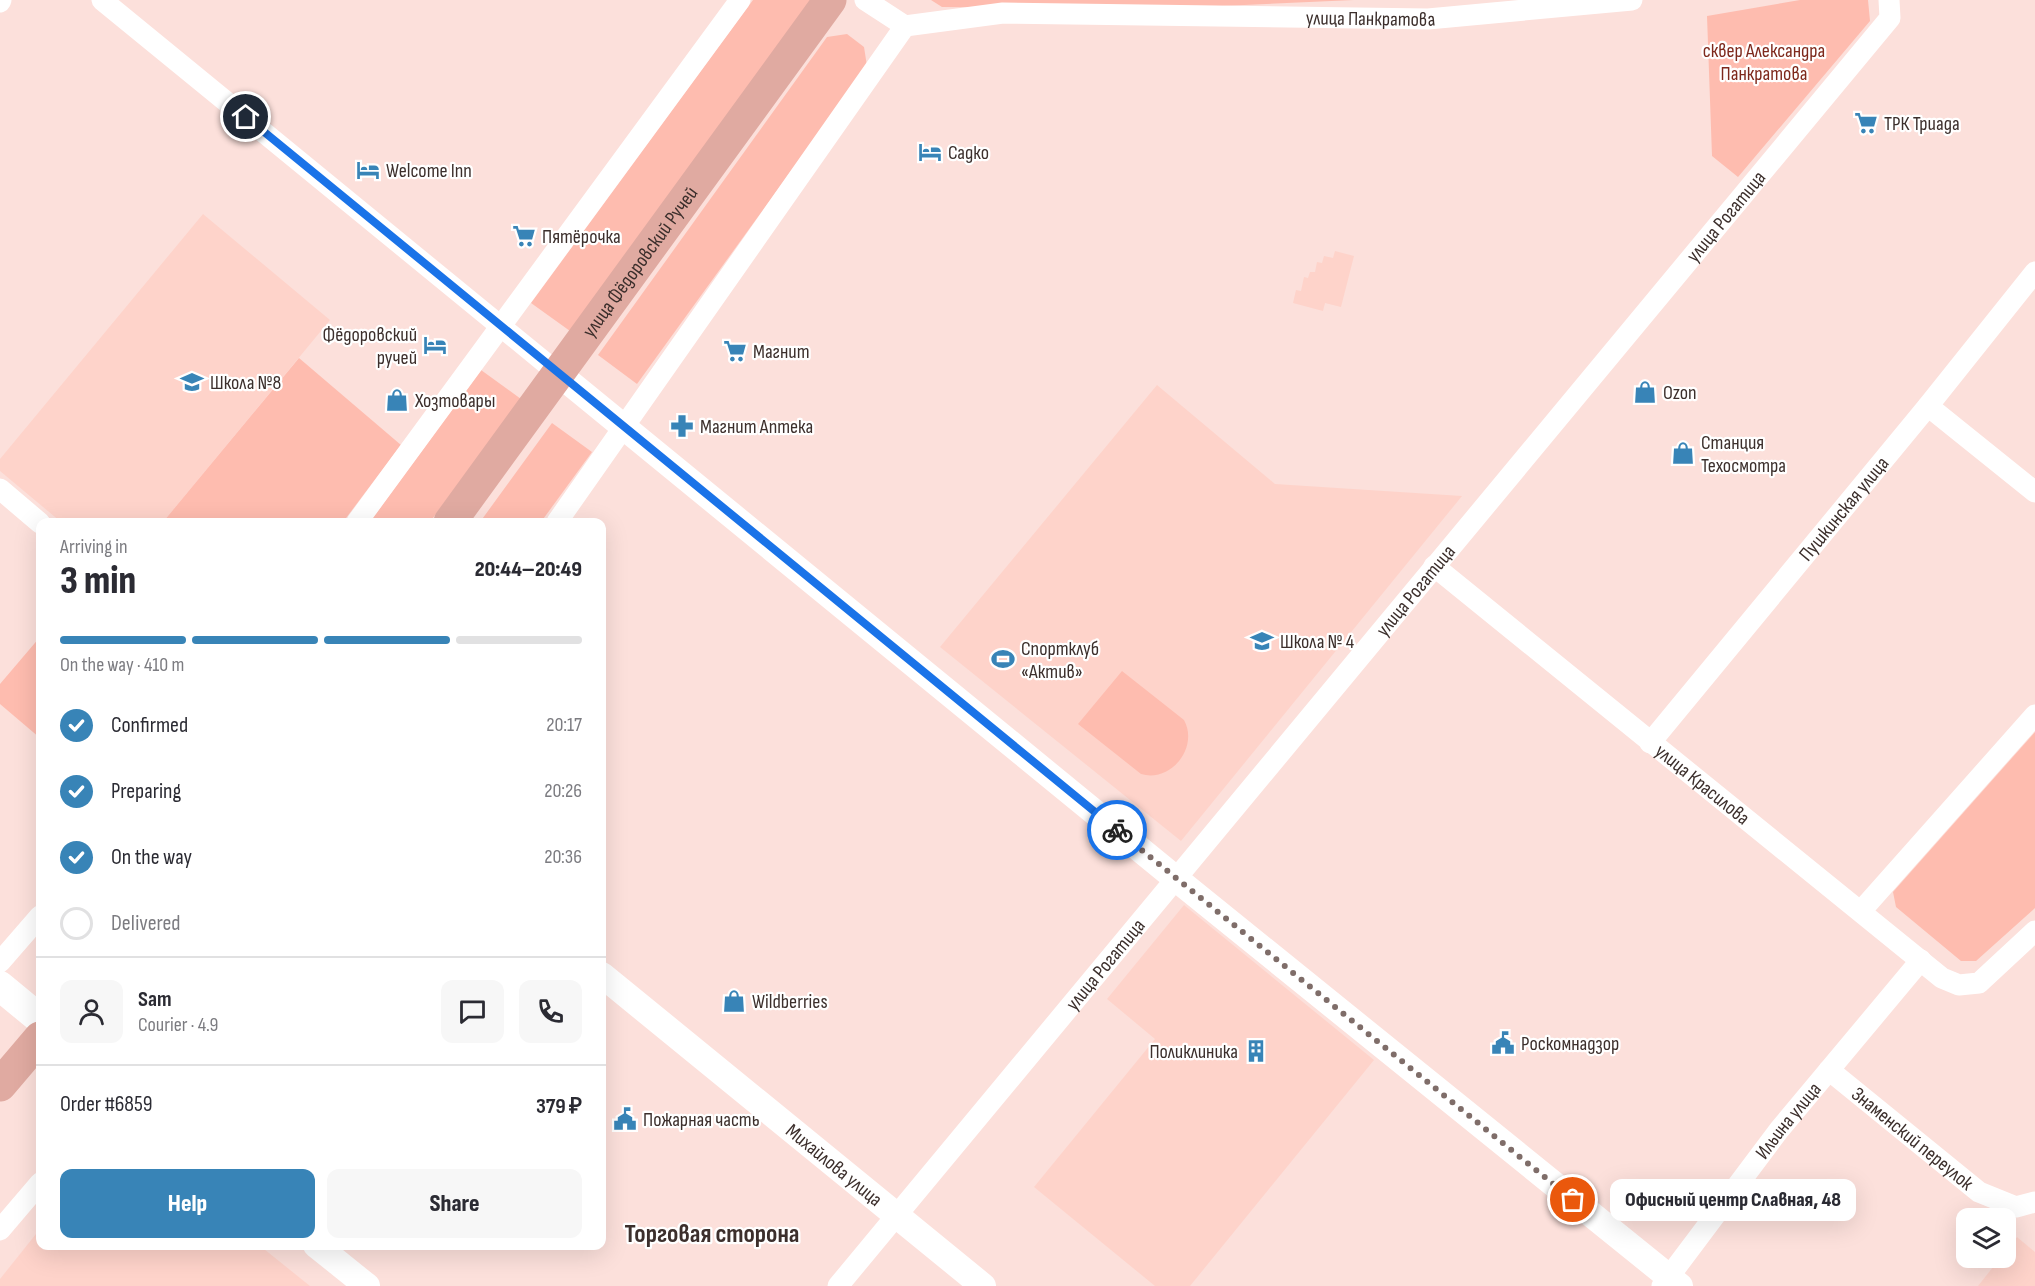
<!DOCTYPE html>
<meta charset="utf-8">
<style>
body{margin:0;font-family:"Sofia Sans Condensed",sans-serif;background:#f7f7f7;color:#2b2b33;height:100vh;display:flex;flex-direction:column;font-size:22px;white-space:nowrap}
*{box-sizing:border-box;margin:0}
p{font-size:20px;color:#7c7c81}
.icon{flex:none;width:33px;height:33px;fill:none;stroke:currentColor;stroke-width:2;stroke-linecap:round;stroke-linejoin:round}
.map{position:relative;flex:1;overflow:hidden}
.drawer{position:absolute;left:36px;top:518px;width:570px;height:732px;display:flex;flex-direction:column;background:#fff;border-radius:12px;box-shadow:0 6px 24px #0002}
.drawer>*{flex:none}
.buttons{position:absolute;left:1956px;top:1208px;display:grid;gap:12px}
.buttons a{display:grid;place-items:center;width:60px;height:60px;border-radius:12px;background:#fff;box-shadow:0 6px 24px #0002;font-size:30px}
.pin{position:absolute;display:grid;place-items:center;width:51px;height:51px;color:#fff;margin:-26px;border:3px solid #fff;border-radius:50%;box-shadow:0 2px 6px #0007}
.courier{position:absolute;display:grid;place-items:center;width:60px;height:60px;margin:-30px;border:4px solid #1a73e8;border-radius:50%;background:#fff;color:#222;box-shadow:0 2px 8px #0007}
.bubble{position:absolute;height:42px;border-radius:12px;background:#fff;box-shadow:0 6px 24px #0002;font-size:20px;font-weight:800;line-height:42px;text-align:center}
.head em{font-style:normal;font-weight:800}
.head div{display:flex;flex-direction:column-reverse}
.head{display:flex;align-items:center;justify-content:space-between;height:102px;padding:0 24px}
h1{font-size:39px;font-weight:800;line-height:45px}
.bar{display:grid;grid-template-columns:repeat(4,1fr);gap:9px 6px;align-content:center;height:72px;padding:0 24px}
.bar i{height:8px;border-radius:4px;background:#e1e1e2}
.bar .selected{background:#3884b7}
.bar p{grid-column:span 4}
.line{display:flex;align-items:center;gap:15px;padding:0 24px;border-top:2px solid #e1e1e2}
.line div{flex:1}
.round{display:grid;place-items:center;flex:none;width:63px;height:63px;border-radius:12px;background:#f7f7f7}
ol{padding:0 24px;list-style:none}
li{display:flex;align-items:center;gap:18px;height:66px}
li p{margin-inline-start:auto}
li .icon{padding:6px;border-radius:50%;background:#3884b7;color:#fff;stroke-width:4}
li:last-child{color:#7c7c81}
li i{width:33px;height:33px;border:3px solid #e1e1e2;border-radius:50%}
.cta{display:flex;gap:12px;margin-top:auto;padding:12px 24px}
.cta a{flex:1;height:69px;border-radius:12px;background:#3884b7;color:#fff;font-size:24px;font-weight:800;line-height:69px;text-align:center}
.cta a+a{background:#f7f7f7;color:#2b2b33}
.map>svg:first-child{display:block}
.built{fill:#fed3ca}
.green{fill:#febcaf}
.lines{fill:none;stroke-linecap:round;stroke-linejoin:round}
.minor{stroke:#fff;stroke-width:21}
.tertiary{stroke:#fff;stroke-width:26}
.secondary{stroke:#fff;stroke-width:30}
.primary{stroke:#e0aaa1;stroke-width:33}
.done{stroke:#7f6d69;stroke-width:6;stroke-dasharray:0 10.8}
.route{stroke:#1a73e8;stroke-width:8}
.labels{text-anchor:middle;stroke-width:4.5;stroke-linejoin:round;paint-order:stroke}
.street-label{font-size:20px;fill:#3c2f2c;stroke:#fff}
.park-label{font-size:20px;fill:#7e291c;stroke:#fff}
.poi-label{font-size:20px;fill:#3c2f2c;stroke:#fff;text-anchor:start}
.district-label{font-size:26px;font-weight:bold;fill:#3c2f2c;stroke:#fff}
</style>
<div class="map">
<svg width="2035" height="1286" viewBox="0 0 2035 1286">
<rect width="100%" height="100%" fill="#fce0db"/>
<path class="built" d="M203,214l127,106 -167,202h-102l-61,-51v-12z
M1335,251l19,5 -13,51 -16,-4 -2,8 -30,-8 3,-13 5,1 3,-14 4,1 2,-6h5l2,-10 5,1 2,-7 9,2z
M1157,385l118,99 187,12 -281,345 -241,-194z
M1184,905l190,155 -184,226h-35l-121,-99 121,-148 -48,-40z
M40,1229v16h219l51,41h-310v-7z
M2017,1237l18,15v34h-57l23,-29h5v-5z"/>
<path class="green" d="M753,0h61l-244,331 -39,-28z
M931,0h423l-198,9 -214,-2z
M1800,0h68l2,21 -132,156 -26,-21 -5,-140z
M847,34l17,13 3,19 -230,318 -39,-29 229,-318z
M299,358l102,87 -58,77h-180z
M481,370l40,29 -91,123h-60z
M552,423l40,29 -51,70h-61z
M40,637v101l-40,-34v-20z
M1122,671l62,49c15,27 -13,63 -43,54l-63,-50z
M2035,732v176l-59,53h-15l-65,-54 -3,-15z"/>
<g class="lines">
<g class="minor">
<path d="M102,0l457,374"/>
<path id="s1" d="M865,0l40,26 98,-13 425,6 204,-19"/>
<path d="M0,2l1,-2"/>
<path d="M1928,406l107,86"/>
<path d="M0,489l40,34"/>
<path d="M357,522l383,-522"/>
<path d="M557,522l348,-496"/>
<path id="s2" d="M1434,566l508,412 17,7 20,-2 56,-52"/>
<path id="s3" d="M1650,743l278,-337 107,-134"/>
<path d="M1861,911l174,-196"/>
<path d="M0,962l40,-46"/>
<path id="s4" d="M1829,1070l150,122 37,15 19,-5"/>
<path d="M0,1230l40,-47"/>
<path id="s5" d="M838,1286l1052,-1268 -1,-18"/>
<path id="s6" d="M1662,1286l117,-156 142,-170"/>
</g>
<g class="tertiary">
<path d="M559,374l616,504 505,408"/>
<path id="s7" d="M602,975l381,311"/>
<path d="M316,1245l51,41"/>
</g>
<path class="secondary" d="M0,986l40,33"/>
<g class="primary">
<path id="s8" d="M450,522l380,-522"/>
<path d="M0,1085l40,-47"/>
</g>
</g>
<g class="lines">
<path class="done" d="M1117,830l456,370"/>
<path class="route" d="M246,117l871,713"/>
</g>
<defs>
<g id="supermarket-bare" transform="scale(1.8)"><path d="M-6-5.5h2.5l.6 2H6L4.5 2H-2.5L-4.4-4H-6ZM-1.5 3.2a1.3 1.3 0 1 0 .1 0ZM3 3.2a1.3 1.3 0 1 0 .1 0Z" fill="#3884b7" stroke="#fff" stroke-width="2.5" paint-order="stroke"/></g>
<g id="hotel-bare" transform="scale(1.8)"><path d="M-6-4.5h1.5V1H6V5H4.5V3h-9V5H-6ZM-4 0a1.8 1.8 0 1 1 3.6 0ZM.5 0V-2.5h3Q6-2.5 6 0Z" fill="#3884b7" stroke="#fff" stroke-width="2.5" paint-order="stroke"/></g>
<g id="school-bare" transform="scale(1.8)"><path d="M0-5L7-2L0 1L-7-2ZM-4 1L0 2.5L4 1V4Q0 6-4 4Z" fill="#3884b7" stroke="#fff" stroke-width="2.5" paint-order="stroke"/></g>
<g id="shop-bare" transform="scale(1.8)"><path d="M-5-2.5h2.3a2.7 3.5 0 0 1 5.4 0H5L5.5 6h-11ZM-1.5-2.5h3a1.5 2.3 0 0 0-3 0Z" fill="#3884b7" stroke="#fff" stroke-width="2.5" paint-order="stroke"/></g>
<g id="pharmacy-bare" transform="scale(1.8)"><path d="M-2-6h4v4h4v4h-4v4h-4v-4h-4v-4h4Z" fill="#3884b7" stroke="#fff" stroke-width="2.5" paint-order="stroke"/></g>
<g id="stadium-bare" transform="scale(1.8)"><path d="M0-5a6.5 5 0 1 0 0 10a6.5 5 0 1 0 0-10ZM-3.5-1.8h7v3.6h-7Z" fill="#3884b7" stroke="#fff" stroke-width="2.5" paint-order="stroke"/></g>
<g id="civic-bare" transform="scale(1.8)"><path d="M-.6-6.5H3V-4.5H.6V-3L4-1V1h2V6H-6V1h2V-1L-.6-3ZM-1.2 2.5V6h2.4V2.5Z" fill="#3884b7" stroke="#fff" stroke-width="2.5" paint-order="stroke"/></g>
<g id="building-bare" transform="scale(1.8)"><path d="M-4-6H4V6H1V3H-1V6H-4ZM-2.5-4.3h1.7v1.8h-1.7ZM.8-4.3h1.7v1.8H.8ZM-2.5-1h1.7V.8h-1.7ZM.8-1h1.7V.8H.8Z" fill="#3884b7" stroke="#fff" stroke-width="2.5" paint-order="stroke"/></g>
</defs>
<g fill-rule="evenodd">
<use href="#supermarket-bare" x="1866" y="123"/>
<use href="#hotel-bare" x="930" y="152"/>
<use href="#hotel-bare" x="368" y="170"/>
<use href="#supermarket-bare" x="524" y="236"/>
<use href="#hotel-bare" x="435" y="345"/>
<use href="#supermarket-bare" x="735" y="351"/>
<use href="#school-bare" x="192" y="382"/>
<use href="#shop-bare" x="1645" y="392"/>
<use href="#shop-bare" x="397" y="400"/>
<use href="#pharmacy-bare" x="682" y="426"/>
<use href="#shop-bare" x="1683" y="453"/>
<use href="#school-bare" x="1262" y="641"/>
<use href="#stadium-bare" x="1003" y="659"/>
<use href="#shop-bare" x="734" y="1001"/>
<use href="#civic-bare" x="1503" y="1043"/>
<use href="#building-bare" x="1256" y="1051"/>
<use href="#civic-bare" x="625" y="1119"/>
</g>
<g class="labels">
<g class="street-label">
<text dy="7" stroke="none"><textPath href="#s1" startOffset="514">улица Панкратова</textPath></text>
<text dy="7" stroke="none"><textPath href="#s5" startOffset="1390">улица Рогатица</textPath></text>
<text dy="7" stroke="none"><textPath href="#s8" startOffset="322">улица Фёдоровский Ручей</textPath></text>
<text dy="7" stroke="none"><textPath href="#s3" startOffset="304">Пушкинская улица</textPath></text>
<text dy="7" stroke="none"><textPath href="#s5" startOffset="904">улица Рогатица</textPath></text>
<text dy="7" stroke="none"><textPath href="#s2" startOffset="346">улица Красилова</textPath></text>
<text dy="7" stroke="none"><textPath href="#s5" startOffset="418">улица Рогатица</textPath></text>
<text dy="7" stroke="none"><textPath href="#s6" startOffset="208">Ильина улица</textPath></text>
<text dy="7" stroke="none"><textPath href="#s4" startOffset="108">Знаменский переулок</textPath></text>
<text dy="7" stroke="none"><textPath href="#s7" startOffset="300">Михайлова улица</textPath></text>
</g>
<g class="park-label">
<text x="1764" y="57">сквер Александра<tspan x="1764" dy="23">Панкратова</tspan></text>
</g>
<g class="poi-label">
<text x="1884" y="130">ТРК Триада</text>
<text x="948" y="159">Садко</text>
<text x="386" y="177">Welcome Inn</text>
<text x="542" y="243">Пятёрочка</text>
<text x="417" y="341" text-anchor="end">Фёдоровский<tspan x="417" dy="23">ручей</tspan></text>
<text x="753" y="358">Магнит</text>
<text x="210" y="389">Школа №8</text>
<text x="1663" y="399">Ozon</text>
<text x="415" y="407">Хозтовары</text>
<text x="700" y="433">Магнит Аптека</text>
<text x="1701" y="449">Станция<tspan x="1701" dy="23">Техосмотра</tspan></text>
<text x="1280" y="648">Школа № 4</text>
<text x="1021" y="655">Спортклуб<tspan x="1021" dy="23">«Актив»</tspan></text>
<text x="752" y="1008">Wildberries</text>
<text x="1521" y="1050">Роскомнадзор</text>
<text x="1238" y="1058" text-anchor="end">Поликлиника</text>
<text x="643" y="1126">Пожарная часть</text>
</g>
<g class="district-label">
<text x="712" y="1242">Торговая сторона</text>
</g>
</g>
</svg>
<div class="buttons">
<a><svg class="icon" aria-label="layers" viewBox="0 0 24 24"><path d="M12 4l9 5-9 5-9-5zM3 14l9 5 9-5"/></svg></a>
</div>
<div class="pin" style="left:1573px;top:1200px;background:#ea580c"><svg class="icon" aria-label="bag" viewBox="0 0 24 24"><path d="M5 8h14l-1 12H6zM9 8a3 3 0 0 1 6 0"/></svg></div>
<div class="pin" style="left:246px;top:117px;background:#1f2937"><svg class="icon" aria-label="home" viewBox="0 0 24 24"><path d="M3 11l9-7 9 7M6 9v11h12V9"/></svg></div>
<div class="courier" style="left:1117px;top:830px"><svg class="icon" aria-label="bike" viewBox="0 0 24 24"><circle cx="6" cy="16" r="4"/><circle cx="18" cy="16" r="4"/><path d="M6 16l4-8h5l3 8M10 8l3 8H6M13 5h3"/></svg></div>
<div class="bubble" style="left:1610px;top:1179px;width:246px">Офисный центр Славная, 48</div>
<section class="drawer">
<div class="head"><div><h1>3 min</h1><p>Arriving in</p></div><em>20:44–20:49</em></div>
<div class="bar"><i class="selected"></i><i class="selected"></i><i class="selected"></i><i></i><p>On the way · 410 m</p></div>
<ol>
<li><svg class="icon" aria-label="check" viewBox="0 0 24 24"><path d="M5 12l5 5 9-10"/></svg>Confirmed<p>20:17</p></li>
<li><svg class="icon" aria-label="check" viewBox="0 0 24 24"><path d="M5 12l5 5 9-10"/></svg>Preparing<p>20:26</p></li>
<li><svg class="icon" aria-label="check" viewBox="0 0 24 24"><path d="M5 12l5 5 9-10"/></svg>On the way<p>20:36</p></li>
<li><i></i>Delivered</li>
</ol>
<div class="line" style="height:108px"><a class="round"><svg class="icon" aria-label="person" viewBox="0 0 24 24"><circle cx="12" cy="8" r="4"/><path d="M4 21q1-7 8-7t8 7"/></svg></a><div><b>Sam</b><p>Courier · 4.9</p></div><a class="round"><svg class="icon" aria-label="chat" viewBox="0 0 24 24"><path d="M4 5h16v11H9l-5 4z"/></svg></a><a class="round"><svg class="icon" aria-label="phone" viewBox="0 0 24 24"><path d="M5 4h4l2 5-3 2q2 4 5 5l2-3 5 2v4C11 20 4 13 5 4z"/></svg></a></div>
<div class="line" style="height:78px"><div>Order #6859</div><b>379 ₽</b></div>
<div class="cta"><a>Help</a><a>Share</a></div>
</section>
</div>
